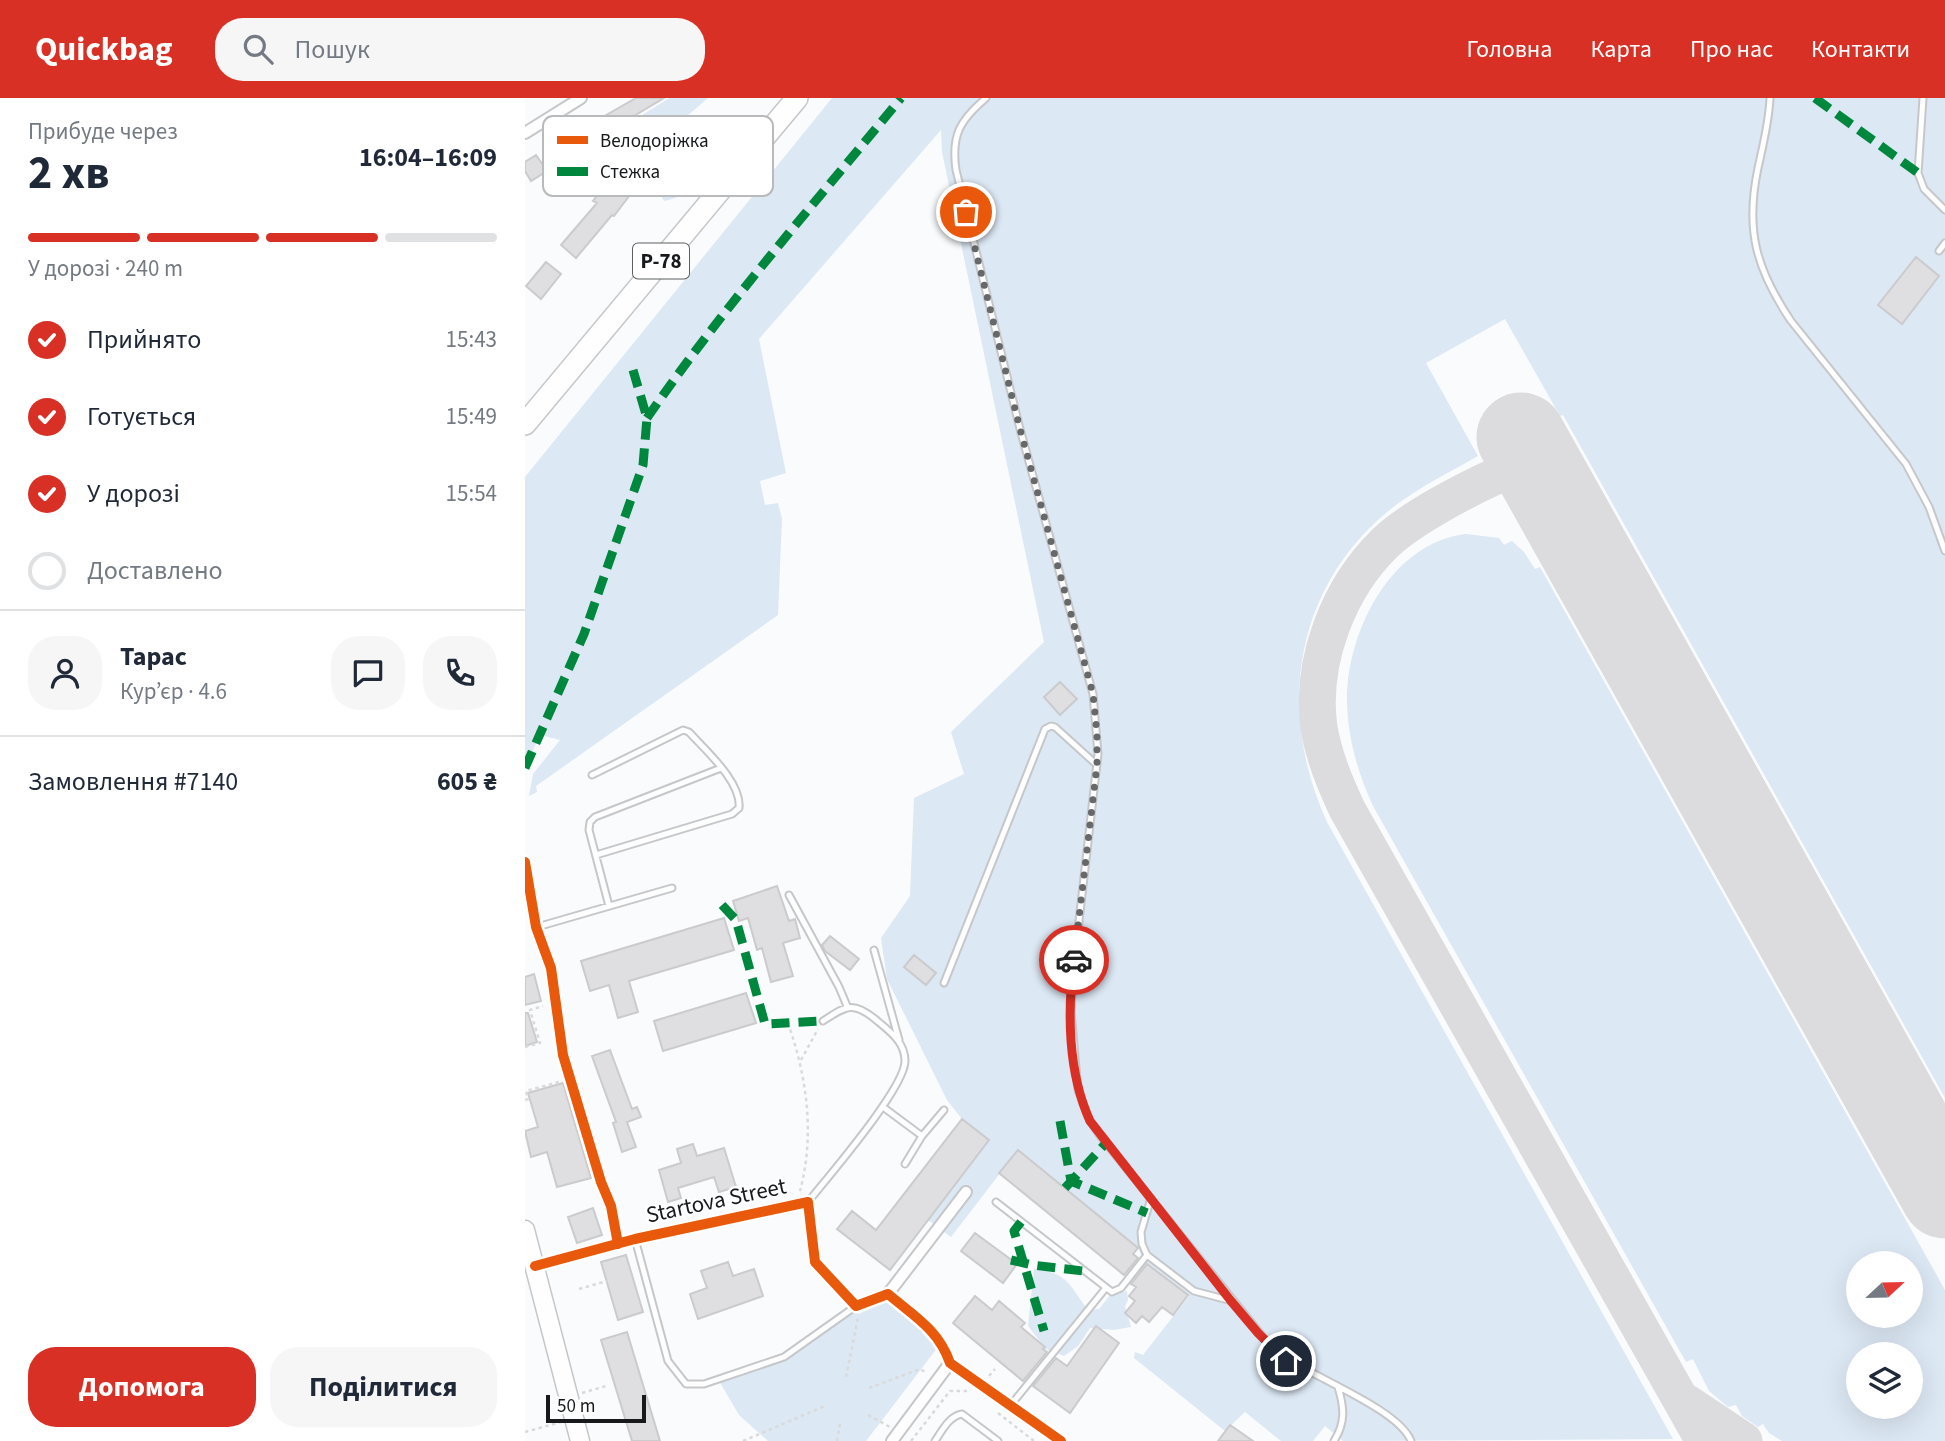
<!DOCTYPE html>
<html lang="uk">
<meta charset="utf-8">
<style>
body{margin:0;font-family:"Source Sans 3",sans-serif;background:#f6f6f7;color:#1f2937;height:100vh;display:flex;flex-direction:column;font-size:26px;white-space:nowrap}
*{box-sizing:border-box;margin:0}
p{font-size:23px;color:#747a83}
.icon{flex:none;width:38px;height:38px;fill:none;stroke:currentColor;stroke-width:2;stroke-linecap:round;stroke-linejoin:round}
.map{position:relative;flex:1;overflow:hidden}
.drawer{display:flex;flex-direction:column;background:#fff;width:525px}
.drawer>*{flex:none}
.needle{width:46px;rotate:68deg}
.tools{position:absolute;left:1321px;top:1153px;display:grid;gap:14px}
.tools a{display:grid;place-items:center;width:77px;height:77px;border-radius:50%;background:#fff;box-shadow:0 7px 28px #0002;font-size:35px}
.scale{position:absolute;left:21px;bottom:18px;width:100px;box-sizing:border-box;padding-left:7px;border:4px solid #17191b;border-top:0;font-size:19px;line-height:24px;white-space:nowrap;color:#17191b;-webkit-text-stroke:5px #fff;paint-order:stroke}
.pin{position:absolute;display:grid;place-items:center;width:60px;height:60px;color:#fff;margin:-30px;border:4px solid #fff;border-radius:50%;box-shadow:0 2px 7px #0007}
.courier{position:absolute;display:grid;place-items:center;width:70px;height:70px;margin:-35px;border:5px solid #d93025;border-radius:50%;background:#fff;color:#222;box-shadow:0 2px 9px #0007}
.summary em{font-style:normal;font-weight:700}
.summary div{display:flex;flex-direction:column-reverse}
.summary{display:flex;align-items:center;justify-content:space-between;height:119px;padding:0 28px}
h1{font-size:46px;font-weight:700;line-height:52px}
.bar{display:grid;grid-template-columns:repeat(4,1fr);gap:10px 7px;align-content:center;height:84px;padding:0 28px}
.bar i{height:9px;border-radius:5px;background:#e0e1e3}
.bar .selected{background:#d93025}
.bar p{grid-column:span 4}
.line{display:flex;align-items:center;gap:18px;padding:0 28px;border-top:2px solid #e0e1e3}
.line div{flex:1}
.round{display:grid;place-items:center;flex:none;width:74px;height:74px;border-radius:28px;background:#f6f6f7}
ol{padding:0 28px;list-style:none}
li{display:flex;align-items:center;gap:21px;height:77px}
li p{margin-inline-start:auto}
li .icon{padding:7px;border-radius:50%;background:#d93025;color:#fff;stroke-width:4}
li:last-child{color:#747a83}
li i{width:38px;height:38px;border:4px solid #e0e1e3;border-radius:50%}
.button{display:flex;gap:14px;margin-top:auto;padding:14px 28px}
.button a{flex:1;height:80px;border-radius:28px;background:#d93025;color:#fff;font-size:28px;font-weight:700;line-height:80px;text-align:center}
.button a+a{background:#f6f6f7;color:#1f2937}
header{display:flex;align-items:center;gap:42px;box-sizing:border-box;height:98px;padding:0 35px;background:#d93025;color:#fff}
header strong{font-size:33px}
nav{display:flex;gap:38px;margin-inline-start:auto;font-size:24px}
.search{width:490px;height:63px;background:#f6f6f7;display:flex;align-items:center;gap:18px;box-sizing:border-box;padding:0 24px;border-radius:28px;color:#747a83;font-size:26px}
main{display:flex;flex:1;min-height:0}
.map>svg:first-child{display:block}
.green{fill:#dce8f4;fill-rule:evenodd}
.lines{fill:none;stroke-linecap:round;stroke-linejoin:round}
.taxiway{stroke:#dcdcde;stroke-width:37}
.runway{stroke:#dcdcde;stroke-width:89}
.building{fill:#dfdfe2;stroke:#cbcbcd;stroke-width:2}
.lane-casing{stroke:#c5c7c9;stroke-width:9}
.street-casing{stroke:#c5c7c9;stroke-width:14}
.primary-casing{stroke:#c5c7c9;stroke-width:21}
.highway-casing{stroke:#c5c7c9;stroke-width:24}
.path{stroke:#dadada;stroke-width:2.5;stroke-dasharray:3.5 3.5;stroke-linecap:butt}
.lane{stroke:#fefeff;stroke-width:5}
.street{stroke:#fefeff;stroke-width:10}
.primary{stroke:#fefeff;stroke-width:18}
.highway{stroke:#fefeff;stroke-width:21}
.quiet{stroke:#00873e;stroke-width:9;stroke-dasharray:18 9;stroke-linecap:butt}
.cycleway-casing{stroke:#fff;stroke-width:15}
.cycleway{stroke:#e8590c;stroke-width:10}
.done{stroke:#66686a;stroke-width:7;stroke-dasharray:0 12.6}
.route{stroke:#d93025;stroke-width:9}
.labels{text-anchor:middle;stroke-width:5;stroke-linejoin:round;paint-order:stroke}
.shield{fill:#fff;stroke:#5d5e5f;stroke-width:2}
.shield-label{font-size:21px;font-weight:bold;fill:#17191b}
.street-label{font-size:23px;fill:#17191b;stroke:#fff}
.key{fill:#fff;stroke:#b9babb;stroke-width:2}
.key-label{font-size:19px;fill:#17191b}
</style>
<header>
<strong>Quickbag</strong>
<div class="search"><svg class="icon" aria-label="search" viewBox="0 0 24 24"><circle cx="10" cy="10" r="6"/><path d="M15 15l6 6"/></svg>Пошук</div>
<nav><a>Головна</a><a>Карта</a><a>Про нас</a><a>Контакти</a></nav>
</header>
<main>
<section class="drawer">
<div class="summary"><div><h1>2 хв</h1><p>Прибуде через</p></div><em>16:04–16:09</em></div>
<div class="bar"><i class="selected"></i><i class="selected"></i><i class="selected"></i><i></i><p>У дорозі · 240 m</p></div>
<ol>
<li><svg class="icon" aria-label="check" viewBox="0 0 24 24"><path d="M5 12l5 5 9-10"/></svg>Прийнято<p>15:43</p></li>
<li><svg class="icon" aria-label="check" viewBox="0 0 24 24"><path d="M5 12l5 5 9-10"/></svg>Готується<p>15:49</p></li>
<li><svg class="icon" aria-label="check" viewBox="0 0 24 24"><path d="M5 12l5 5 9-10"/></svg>У дорозі<p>15:54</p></li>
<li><i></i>Доставлено</li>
</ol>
<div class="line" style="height:126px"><a class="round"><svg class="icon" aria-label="person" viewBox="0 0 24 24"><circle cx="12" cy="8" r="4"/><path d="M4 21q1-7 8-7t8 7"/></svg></a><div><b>Тарас</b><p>Кур’єр · 4.6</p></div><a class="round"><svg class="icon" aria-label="chat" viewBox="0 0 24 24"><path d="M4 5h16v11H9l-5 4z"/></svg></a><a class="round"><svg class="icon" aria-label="phone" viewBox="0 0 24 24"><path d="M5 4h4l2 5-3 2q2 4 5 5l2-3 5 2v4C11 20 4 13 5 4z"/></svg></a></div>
<div class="line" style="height:91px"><div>Замовлення #7140</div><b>605 ₴</b></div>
<div class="button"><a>Допомога</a><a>Поділитися</a></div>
</section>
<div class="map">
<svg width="1420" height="1343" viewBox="0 0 1420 1343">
<rect width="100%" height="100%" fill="#f9fbfd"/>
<path class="green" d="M144,0h39l-22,19 2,9 20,1 -1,21 16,-12 12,5c-17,24 -41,55 -71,60l-20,-40 -31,-12 -5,-12z
M307,0h1113v1000l-382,-683 -3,1 -55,-97 -79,44 52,93c-33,19 -71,37 -99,63 -88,80 -100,198 -52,303l346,617 -330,2 -18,-15 -12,15h-32l-36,-29 -20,19 -91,-73 1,-6 8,3 46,-59 -45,-34 -6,-14 -120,-98 -67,87 -23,-17 61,-80 -27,-21 -15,-19 -60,-121 -6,-41 29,-42 4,-98 50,-24 -13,-42 93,-90 -102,-490 -1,-22 -182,209 27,134 -26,8 5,24 13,-2 4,16 -4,96 -242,171 1,6 -8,4 4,-22 27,-34 -20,-5 -15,33v-291z
M941,436l33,4 5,7 8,-4 12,11 11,17 5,-2 405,723v151h-163l-13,-8 -6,-9 -5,3 -16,-11 -6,-11 -8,2 -19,-16 -16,-32 -7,3 -313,-556c-15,-33 -25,-67 -26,-103 -1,-70 43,-160 119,-169zM1334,1166h52v52h-52zM1334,1256h52v53h-52z
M509,1171c35,4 35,16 54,41l11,-1 11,-14 17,-4 1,9 -3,6 6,21 -17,3 -24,-2 -12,18 -14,10 -18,-7 -18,-23z
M363,1202l50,47 -72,94h-98l-29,-26 -21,-36 66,-22 69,-49 6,6z"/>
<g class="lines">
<path class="taxiway" d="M1041,420c-21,-26 -32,-47 -70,-42 -31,14 -86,43 -110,66 -48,46 -76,120 -67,186 5,29 16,55 28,81l357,632
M1162,1305l57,38"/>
<path class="runway" d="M996,339l424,757"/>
</g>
<path class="building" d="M111,0h28l-55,33 -8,-13z
M11,57l11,16 -16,10 -6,-10v-9z
M97,65l20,16 -28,37 -2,-1 -36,43 -15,-13 36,-42 -4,-2z
M1391,159l23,19 -37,48 -24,-19z
M21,164l15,12 -20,25 -15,-13z
M535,584l17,17 -17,16 -16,-18z
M252,788l12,35 6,-2 5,19 -17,5 10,33 -22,6 -9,-34 -5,2 -9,-32 -9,3 -6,-20z
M199,820l10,32 -105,31 9,31 -20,6 -9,-33 -19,6 -9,-30z
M305,838l29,23 -9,11 -25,-19 -3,-6z
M389,857l22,18 -10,12 -22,-18z
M9,876l7,27 -16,4v-28z
M221,895l10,30 -93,28 -9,-30z
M0,915h3l9,29 -12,4z
M85,952l22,59 5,-2 4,10 -14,5 9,25 -14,5 -9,-29 3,-1 -24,-66z
M38,985l28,95 -34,9 -10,-35 -16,5 -6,-26 13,-4 -10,-34z
M437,1021l27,21 -99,130 -53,-41 15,-18 24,19z
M168,1046l4,12 27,-8 12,39 -17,5 -5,-15 -36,11 3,10 -13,4 -9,-32 22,-7 -4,-14z
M493,1052l120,98 -5,6 5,4 -14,17 -125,-102z
M68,1110l9,27 -25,8 -9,-26z
M450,1135l42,31 -14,19 -42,-32z
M101,1157l17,57 -25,8 -17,-58z
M203,1164l5,14 21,-7 9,27 -65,23 -8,-25 17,-6 -6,-17z
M622,1166l41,31 -15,20 -11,-8 -13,15 -7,-6 -6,7 -11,-10 10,-12 -6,-5 7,-9 -5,-3z
M450,1198l17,14 7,-9 26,22 -4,4 24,20 -2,2 4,3 -24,29 -70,-58z
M571,1228l23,17 -49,70 -37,-27 23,-28 11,8z
M102,1234l33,109h-28l-31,-101z
M705,1327l23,16h-35z"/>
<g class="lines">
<g class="lane-casing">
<path id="lane" d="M461,0c-26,22 -35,37 -30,72l64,259 73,265 5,60 -24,211 -3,47 7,78 12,31 11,16 171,211c30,26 126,59 139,93
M1245,0c-1,24 -7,47 -12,70 -13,62 -2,101 33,153l115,143 23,43 16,44
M1398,0l-5,75 6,16 21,21
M1414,153l6,-8
M67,677l91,-45 6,2c16,18 53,50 50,76l-7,6 -136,41
M264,797l50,92 8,19
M84,808l-20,-76 1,-8 5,-5 126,-49
M12,829l135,-39
M349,852l25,90
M419,885l101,-254 6,-3 4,1 42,38
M358,1009l39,29 22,-26
M380,1066l17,-28
M626,1100l-10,34 1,12 5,11 47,36 38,10
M283,1104c20,-25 97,-114 97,-141 0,-20 -17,-31 -30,-42 -23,-19 -30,-12 -52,2
M471,1104l116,90 9,-4 26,-33
M110,1141l33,122 18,23h18l80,-27 72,-51
M485,1308l95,-117
M410,1343c7,-10 14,-25 27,-27l36,27
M809,1343c12,-19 10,-34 4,-54"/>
</g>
<g class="street-casing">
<path id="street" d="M0,35l56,-35
M0,764l11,65 15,41 12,87 38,127 10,24 7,38
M10,1168l100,-27 173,-37 7,60 41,44 32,-12c26,22 51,36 62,69l111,78
M363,1196l78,-102
M367,1343l58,-78"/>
</g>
<g class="primary-casing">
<path id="primary" d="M0,1132l55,211"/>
</g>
<g class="highway-casing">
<path id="highway" d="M0,326l272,-326"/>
</g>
<path class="path" d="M263,925c19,54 27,112 12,168
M0,949l15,-4 -10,-33 13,-4
M276,962l17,-31
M0,1002l3,-1 -2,-8 33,-9
M54,1191l28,-8
M464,1278l6,-7
M321,1279l12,-59
M344,1290l51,-19 7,4
M57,1295l24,-7
M473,1315l36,28
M343,1317l22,12
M0,1334l36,-10
M218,1343l82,-35
M312,1343l3,-18
M386,1343l39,-50h18"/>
<use href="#lane" class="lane"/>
<use href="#street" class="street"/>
<use href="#primary" class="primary"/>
<use href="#highway" class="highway"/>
<path class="quiet" d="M1290,0l103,75
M122,320c77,-112 168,-215 254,-320
M0,670l59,-134 59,-169 4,-47 -14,-48
M197,807l14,15 29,104 58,-3
M535,1023l11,60 76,32
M540,1090l41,-45
M496,1124l-7,9 30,100
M486,1162l21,5 51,6"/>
<g class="cycleway-casing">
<path id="cycleway" d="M0,764l11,65 15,41 12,87 38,127 10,24 7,38
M10,1168l100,-27 173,-37 7,60 41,44 32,-12c26,22 51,36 62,69l111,78"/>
</g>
<use href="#cycleway" class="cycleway"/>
</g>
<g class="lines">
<path class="done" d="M441,114l54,217 73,265 4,40v31l-23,195"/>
<path class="route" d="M549,862c-7,52 -6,113 16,161l141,180 27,32 28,28"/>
</g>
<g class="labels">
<rect class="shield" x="108" y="145.5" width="56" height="35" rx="5"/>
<g class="shield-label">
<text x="136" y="170">Р-78</text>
</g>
<g class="street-label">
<text transform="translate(191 1102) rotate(-12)" y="8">Startova Street</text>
</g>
</g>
<rect x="18" y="18" width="230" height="80" rx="10" class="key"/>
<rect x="32" y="38" width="31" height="8" fill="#e8590c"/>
<rect x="32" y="69" width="31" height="9" fill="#00873e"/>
<g class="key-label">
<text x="75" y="49">Велодоріжка</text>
<text x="75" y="80">Стежка</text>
</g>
</svg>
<div class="tools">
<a><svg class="needle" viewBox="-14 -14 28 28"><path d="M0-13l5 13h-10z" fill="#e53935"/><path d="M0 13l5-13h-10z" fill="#747a83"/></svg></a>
<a><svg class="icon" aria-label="layers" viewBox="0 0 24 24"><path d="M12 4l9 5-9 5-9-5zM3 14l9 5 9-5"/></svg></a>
</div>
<div class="scale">50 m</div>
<div class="pin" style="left:441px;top:114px;background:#ea580c"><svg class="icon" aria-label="bag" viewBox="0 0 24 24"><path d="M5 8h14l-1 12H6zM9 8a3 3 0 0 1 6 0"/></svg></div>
<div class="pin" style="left:761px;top:1263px;background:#1f2937"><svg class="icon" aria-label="home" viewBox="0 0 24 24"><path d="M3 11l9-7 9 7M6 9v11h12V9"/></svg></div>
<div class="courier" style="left:549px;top:862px"><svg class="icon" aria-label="car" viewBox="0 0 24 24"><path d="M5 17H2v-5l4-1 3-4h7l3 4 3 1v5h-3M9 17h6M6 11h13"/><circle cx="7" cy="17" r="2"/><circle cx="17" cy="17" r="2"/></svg></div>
</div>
</main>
